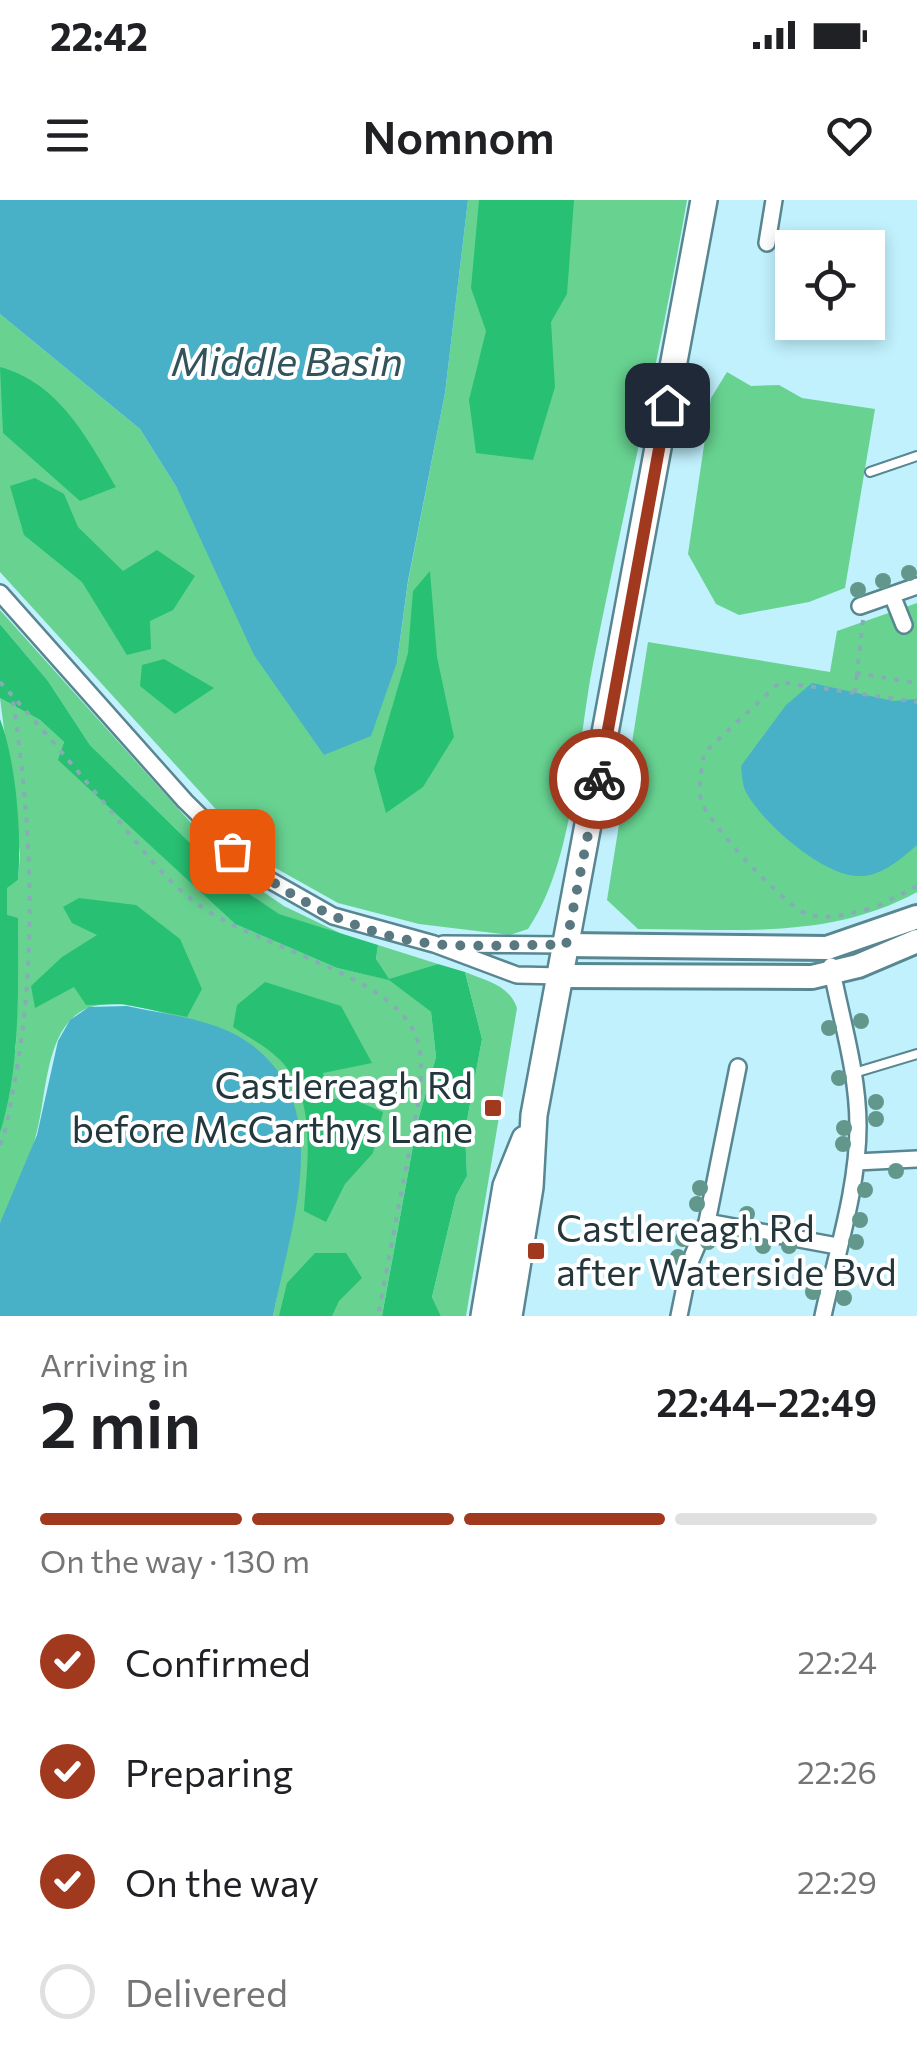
<!DOCTYPE html>
<meta charset="utf-8">
<style>
body{margin:0;font-family:Commissioner,sans-serif;background:#f2f2f2;color:#202124;height:100vh;display:flex;flex-direction:column;font-size:38px;white-space:nowrap}
*{box-sizing:border-box;margin:0}
p{font-size:32px;color:#757577}
.icon{flex:none;width:55px;height:55px;fill:none;stroke:currentColor;stroke-width:2;stroke-linecap:round;stroke-linejoin:round}
.map{position:relative;height:1116px;overflow:hidden}
.sheet{display:flex;flex-direction:column;background:#fff;flex:1}
.sheet>*{flex:none}
.tools{position:absolute;left:775px;top:30px;display:grid;gap:20px}
.tools a{display:grid;place-items:center;width:110px;height:110px;border-radius:0px;background:#fff;box-shadow:0 5px 15px #0003;font-size:50px}
.pin{position:absolute;display:grid;place-items:center;width:85px;height:85px;color:#fff;margin:-42px;border-radius:20px;box-shadow:0 5px 15px #0006}
.courier{position:absolute;display:grid;place-items:center;width:100px;height:100px;margin:-50px;border:8px solid #a1391f;border-radius:50%;background:#fff;color:#222;box-shadow:0 2px 12px #0007}
.overview em{font-style:normal;font-weight:600}
.overview div{display:flex;flex-direction:column-reverse}
.overview{display:flex;align-items:center;justify-content:space-between;height:170px;padding:0 40px}
h1{font-size:65px;font-weight:600;line-height:75px}
.bar{display:grid;grid-template-columns:repeat(4,1fr);gap:15px 10px;align-content:center;height:120px;padding:0 40px}
.bar i{height:12px;border-radius:8px;background:#e0e0e0}
.bar .on{background:#a1391f}
.bar p{grid-column:span 4}
ol{padding:0 40px;list-style:none}
li{display:flex;align-items:center;gap:30px;height:110px}
li p{margin-inline-start:auto}
li .icon{padding:10px;border-radius:50%;background:#a1391f;color:#fff;stroke-width:4}
li:last-child{color:#757577}
li i{width:55px;height:55px;border:5px solid #e0e0e0;border-radius:50%}
.status{display:flex;justify-content:space-between;align-items:center;height:70px;padding:0 50px;background:#fff;direction:ltr}
.status svg{height:28px;fill:currentColor}
header{display:flex;justify-content:space-between;align-items:center;height:130px;padding:0 40px;background:#fff;font-size:45px;font-weight:600}
.map>svg:first-child{display:block}
.green{fill:#68d391}
.forest{fill:#28c072}
.water{fill:#48b0c7}
.lines{fill:none;stroke-linecap:round;stroke-linejoin:round}
.lane-casing{stroke:#588691;stroke-width:12}
.street-casing{stroke:#588691;stroke-width:20}
.secondary-casing{stroke:#588691;stroke-width:28}
.primary-casing{stroke:#588691;stroke-width:30}
.path{stroke:#86acb6;stroke-width:4;stroke-dasharray:5 8;stroke-linecap:butt}
.lane{stroke:#fff;stroke-width:8}
.street{stroke:#fff;stroke-width:15}
.secondary{stroke:#fff;stroke-width:22}
.primary{stroke:#fff;stroke-width:25}
.tree{fill:#62978b}
.done{stroke:#5a7880;stroke-width:10;stroke-dasharray:0 18}
.route{stroke:#a1391f;stroke-width:12}
.poi-dot{fill:#a1391f;stroke:#fff;stroke-width:4}
.labels{text-anchor:middle;stroke-width:8;stroke-linejoin:round;paint-order:stroke}
.poi-label{font-size:38px;fill:#23373c;stroke:#fff;text-anchor:end}
.water-label{font-size:40px;font-style:italic;fill:#33535b;stroke:#fff}
</style>
<div class="status"><b>22:42</b><svg viewBox="0 0 49 12"><path d="M0 12V9h3v3zM5 12V6h3v6zM10 12V3h3v9zM15 12V0h3v12zM26 1h20v11H26zM47 4h2v5h-2z"/></svg></div>
<header><svg class="icon" aria-label="menu" viewBox="0 0 24 24"><path d="M4 6h16M4 12h16M4 18h16"/></svg>Nomnom<svg class="icon" aria-label="heart" viewBox="0 0 24 24"><path d="M12 20l-8-8c-3-5 5-10 8-4 3-6 11-1 8 4z"/></svg></header>
<div class="map">
<svg width="917" height="1116" viewBox="0 0 917 1116">
<rect width="100%" height="100%" fill="#c0f1fd"/>
<path class="green" d="M468,0h219c-27,156 -63,309 -94,464 -16,81 -18,196 -65,265l-18,6 -91,-11 -81,-21 -75,-42 -263,-289v-258l140,115 37,59 220,174 11,-80 37,-189z
M727,172l24,14 28,-1 23,13 73,11 -30,179 -36,14 -70,13 -23,-11 -28,-50 23,-156z
M917,403v289c-87,48 -183,37 -279,37l-31,-29 41,-258 182,30 7,-41z
M0,410l236,263 48,33 58,28 -64,-20 -52,-36 -136,-133 -42,-64 -48,-57z
M0,498l40,22 24,22 -5,18 176,164 102,44 50,11 -11,-20 2,-14 60,19 -48,16 41,32 5,45 -19,67 -35,192h-109l25,-127 -105,-168c-30,-7 -75,-25 -105,-13 -43,17 -41,86 -51,123 -7,31 -22,65 -37,92v-90l16,-87 2,-127 -12,-3 1,-29 11,-7 2,-26z
M465,772c22,9 44,13 52,36l-51,308h-25l-9,-19 24,-101 11,-20 -2,-45 17,-92z"/>
<path class="forest" d="M479,0h95l-7,94 -16,28 4,65 -22,73 -57,-7 -7,-53 17,-69 -15,-43z
M0,167c59,16 87,71 116,120l-36,14 -77,-68z
M35,278l29,16 14,33 45,44 34,-21 38,26 -22,34 -23,11 1,28 -24,6 -45,-73 -58,-47 -14,-49z
M430,371l7,86 17,80 -31,50 -37,26 -12,-44 34,-116 5,-62z
M0,424l48,57 42,64 136,133 53,36 99,31 -2,14 13,20 49,-15 27,8 17,67 -17,92 2,45 -11,20 -24,101 9,19h-59l35,-192 19,-67 -5,-45 -42,-32 -52,-12 -102,-44 -177,-164 6,-18 -24,-22 -40,-22z
M164,459l50,29 -39,26 -35,-28 2,-21z
M0,519c16,42 22,116 18,161l-11,8v27l11,3c0,71 3,147 -18,215z
M79,698l57,7 44,34 22,50 -15,28 -64,-13 -37,1 -12,-18 -39,21 -4,-22 31,-29 35,-22 -25,-12 -9,-16z
M265,782l76,24 31,57 -49,10 6,26 21,-1 33,14 -10,41 -28,31 -19,38 -22,-11c3,-48 14,-114 -25,-152 -13,-13 -31,-22 -46,-32l4,-22z
M315,1053h31l16,25 -23,23 -7,15h-53l8,-33z"/>
<path class="water" d="M0,0h468l-23,193 -37,188 -11,81 -26,74 -47,19 -70,-100 -77,-167 -37,-59 -140,-115z
M812,483l81,18 24,-2v146c-15,13 -34,30 -55,31 -37,3 -102,-55 -117,-86 -3,-7 -3,-17 -4,-24l45,-61z
M127,806c35,8 79,12 111,30 103,60 53,187 35,280h-273v-93l37,-88 21,-94 12,-21 19,-13z"/>
<g class="lines">
<g class="lane-casing">
<path id="lane" d="M870,272l47,-16
M854,873l63,-19"/>
</g>
<g class="street-casing">
<path id="street" d="M767,43l7,-43
M0,393l185,208 74,73 74,42 101,28 83,31 44,1
M892,395l12,30
M860,406l57,-20
M443,744l123,1
M856,962l61,-3
M707,1022l130,24
M679,1116l11,-54 17,-40 31,-155
M823,1116c13,-61 35,-127 35,-190 0,-54 -17,-107 -27,-160"/>
</g>
<g class="secondary-casing">
<path id="secondary" d="M566,745l261,3 90,-31
M561,776l251,1 46,-11 59,-25"/>
</g>
<g class="primary-casing">
<path id="primary" d="M484,1116l22,-130 19,-47
M509,1116l21,-129 4,-72 170,-915"/>
</g>
<path class="path" d="M863,420l-6,53 60,10
M0,482c39,43 77,88 114,133 27,33 54,69 89,93 54,37 181,67 209,120 11,19 9,39 9,60l-43,228
M855,493l2,-20
M878,706l39,-20
M869,709c-19,4 -42,12 -62,5 -21,-7 -100,-91 -106,-114 -3,-15 1,-32 3,-47l76,-71 137,20
M0,945c8,-18 10,-40 14,-60 24,-127 18,-263 -2,-390"/>
<use href="#lane" class="lane"/>
<use href="#street" class="street"/>
<use href="#secondary" class="secondary"/>
<use href="#primary" class="primary"/>
</g>
<g class="tree">
<circle cx="909" cy="373" r="8"/>
<circle cx="883" cy="381" r="8"/>
<circle cx="858" cy="390" r="8"/>
<circle cx="861" cy="821" r="8"/>
<circle cx="829" cy="828" r="8"/>
<circle cx="839" cy="878" r="8"/>
<circle cx="876" cy="902" r="8"/>
<circle cx="876" cy="919" r="8"/>
<circle cx="844" cy="928" r="8"/>
<circle cx="843" cy="944" r="8"/>
<circle cx="896" cy="971" r="8"/>
<circle cx="700" cy="988" r="8"/>
<circle cx="865" cy="990" r="8"/>
<circle cx="697" cy="1004" r="8"/>
<circle cx="747" cy="1014" r="8"/>
<circle cx="860" cy="1020" r="8"/>
<circle cx="787" cy="1024" r="8"/>
<circle cx="683" cy="1039" r="8"/>
<circle cx="708" cy="1042" r="8"/>
<circle cx="856" cy="1042" r="8"/>
<circle cx="763" cy="1046" r="8"/>
<circle cx="789" cy="1046" r="8"/>
<circle cx="678" cy="1057" r="8"/>
<circle cx="813" cy="1092" r="8"/>
<circle cx="844" cy="1098" r="8"/>
</g>
<g class="lines">
<path class="done" d="M232,651c56,48 128,85 202,93 43,4 89,0 132,1l33,-166"/>
<path class="route" d="M599,579l68,-374"/>
</g>
<g class="poi-dot">
<rect x="483" y="898" width="20" height="20" rx="5"/>
<rect x="526" y="1041" width="20" height="20" rx="5"/>
</g>
<g class="labels">
<g class="poi-label">
<text x="473" y="899">Castlereagh Rd<tspan x="473" dy="44">before McCarthys Lane</tspan></text>
<text x="556" y="1042" text-anchor="start">Castlereagh Rd<tspan x="556" dy="44">after Waterside Bvd</tspan></text>
</g>
<g class="water-label">
<text x="287" y="176">Middle Basin</text>
</g>
</g>
</svg>
<div class="tools">
<a><svg class="icon" aria-label="locate" viewBox="0 0 24 24"><circle cx="12" cy="12" r="6"/><path d="M12 2v4M12 18v4M2 12h4M18 12h4"/></svg></a>
</div>
<div class="pin" style="left:232px;top:651px;background:#ea580c"><svg class="icon" aria-label="bag" viewBox="0 0 24 24"><path d="M5 8h14l-1 12H6zM9 8a3 3 0 0 1 6 0"/></svg></div>
<div class="pin" style="left:667px;top:205px;background:#1f2937"><svg class="icon" aria-label="home" viewBox="0 0 24 24"><path d="M3 11l9-7 9 7M6 9v11h12V9"/></svg></div>
<div class="courier" style="left:599px;top:579px"><svg class="icon" aria-label="bike" viewBox="0 0 24 24"><circle cx="6" cy="16" r="4"/><circle cx="18" cy="16" r="4"/><path d="M6 16l4-8h5l3 8M10 8l3 8H6M13 5h3"/></svg></div>
</div>
<section class="sheet">
<div class="overview"><div><h1>2 min</h1><p>Arriving in</p></div><em>22:44–22:49</em></div>
<div class="bar"><i class="on"></i><i class="on"></i><i class="on"></i><i></i><p>On the way · 130 m</p></div>
<ol>
<li><svg class="icon" aria-label="check" viewBox="0 0 24 24"><path d="M5 12l5 5 9-10"/></svg>Confirmed<p>22:24</p></li>
<li><svg class="icon" aria-label="check" viewBox="0 0 24 24"><path d="M5 12l5 5 9-10"/></svg>Preparing<p>22:26</p></li>
<li><svg class="icon" aria-label="check" viewBox="0 0 24 24"><path d="M5 12l5 5 9-10"/></svg>On the way<p>22:29</p></li>
<li><i></i>Delivered</li>
</ol>
</section>
